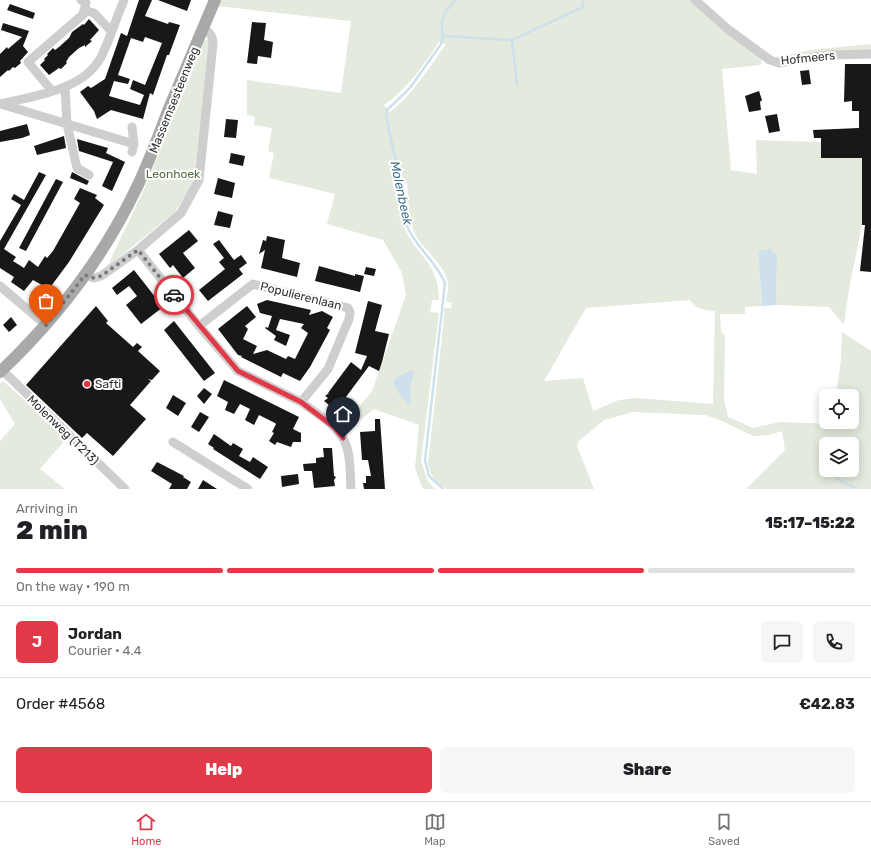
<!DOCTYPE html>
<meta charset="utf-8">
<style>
body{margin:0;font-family:Rubik,sans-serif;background:#f6f6f6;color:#202124;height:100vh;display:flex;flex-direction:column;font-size:15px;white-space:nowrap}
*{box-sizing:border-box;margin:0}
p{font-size:13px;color:#757577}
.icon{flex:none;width:22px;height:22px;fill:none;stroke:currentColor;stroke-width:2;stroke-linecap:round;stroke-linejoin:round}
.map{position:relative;height:489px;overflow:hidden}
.side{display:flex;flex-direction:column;background:#fff;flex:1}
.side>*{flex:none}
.tools{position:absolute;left:819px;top:389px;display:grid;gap:8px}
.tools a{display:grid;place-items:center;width:40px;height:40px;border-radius:6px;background:#fff;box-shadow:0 2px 10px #0003;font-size:20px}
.pin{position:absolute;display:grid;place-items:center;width:34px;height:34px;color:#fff;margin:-41px -17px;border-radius:50% 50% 50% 0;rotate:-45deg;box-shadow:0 0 4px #0007}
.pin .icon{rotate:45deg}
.courier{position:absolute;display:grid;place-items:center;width:40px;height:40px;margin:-20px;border:3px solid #e23948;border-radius:50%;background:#fff;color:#222;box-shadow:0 1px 5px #0007}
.head em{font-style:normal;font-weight:800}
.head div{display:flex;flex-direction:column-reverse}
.head{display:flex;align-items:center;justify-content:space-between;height:68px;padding:0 16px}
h1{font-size:26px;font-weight:800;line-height:30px}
.bar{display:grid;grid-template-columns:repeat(4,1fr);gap:6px 4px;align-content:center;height:48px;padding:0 16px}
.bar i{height:5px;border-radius:3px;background:#e0e0e0}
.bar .selected{background:#e23948}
.bar p{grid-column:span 4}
.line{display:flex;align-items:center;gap:10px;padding:0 16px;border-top:1px solid #e0e0e0}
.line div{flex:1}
.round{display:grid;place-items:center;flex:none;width:42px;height:42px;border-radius:6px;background:#f6f6f6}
.action{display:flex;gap:8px;margin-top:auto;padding:8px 16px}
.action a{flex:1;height:46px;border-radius:6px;background:#e23948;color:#fff;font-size:16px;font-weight:800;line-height:46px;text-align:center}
.action a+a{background:#f6f6f6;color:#202124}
.tabs{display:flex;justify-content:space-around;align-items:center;height:56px;border-top:1px solid #e0e0e0;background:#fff;font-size:11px;color:#757577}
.tabs a{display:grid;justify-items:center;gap:2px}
.tabs .selected{color:#e23948}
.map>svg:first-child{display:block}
.green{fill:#e4eadd;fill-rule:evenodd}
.water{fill:#cde0ec}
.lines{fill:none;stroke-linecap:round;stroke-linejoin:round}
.stream{stroke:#cde0ec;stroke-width:2.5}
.building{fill:#181818;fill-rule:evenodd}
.minor{stroke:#cecece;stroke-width:9}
.major{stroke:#a9a9a9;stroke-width:12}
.done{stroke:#797979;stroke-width:4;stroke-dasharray:0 7.2}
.route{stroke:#e23948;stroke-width:5}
.poi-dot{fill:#e23948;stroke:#fff;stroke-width:1.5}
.labels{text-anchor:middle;stroke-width:4;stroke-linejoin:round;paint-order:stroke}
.street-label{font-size:12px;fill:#313131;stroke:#fff}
.park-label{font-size:12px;fill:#556d3f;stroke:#fff}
.poi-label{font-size:12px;fill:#313131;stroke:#fff;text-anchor:start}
.water-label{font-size:13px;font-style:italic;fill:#407392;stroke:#fff}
</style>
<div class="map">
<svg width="871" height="489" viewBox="0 0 871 489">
<rect width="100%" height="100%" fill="#fff"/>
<path class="green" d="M221,0h471l70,58 -1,7 -39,4 9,101 26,4 -1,-34 65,2v16l41,-1v68l-13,64 -5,36 -15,-18 -53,-2 1,-47 -19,-7 4,55 -17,1v7h-25l1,18 4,4 -1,64 4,17 25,11 27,-6 52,2v-2h20v-26h-16l5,-37 1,-27 29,19v138h-125l39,-39 -3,-19 -13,4 -16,1 -33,-16 -15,-5 -72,-3 -29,8 -25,21 -2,5 17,43h-147c-11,-6 -17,-13 -19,-26l15,-136 1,-19h7l1,-6h-6c1,-6 3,-13 2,-19 -4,-21 -26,-33 -34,-51 -7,-16 -5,-32 -7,-49l-9,1c1,14 0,30 6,43 13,30 35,36 35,73h-7l-2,12 9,1 -18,148 7,20 7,8h-11l-2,-2 -7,-19 4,-43 -45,-16 -29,23 -11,-10 21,-19 5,3 12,-15 34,-96 -4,-22 -19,-33 -56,-16 8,-30 -66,-16 5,-25 -6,-2 4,-23 -18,-3 1,-8 -8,-2v-35l94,13 10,-72 -134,-15zM439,42l7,2c-17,24 -33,50 -56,68l-6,-7c24,-17 39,-39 55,-63zM690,300c5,10 16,10 25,11l-2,93 -76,-6 -18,2 -26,11 -10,-33 -39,3 42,-73zM826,444h26v26h-26z
M205,40h3l2,3 -15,134 -10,20 -11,16 -67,54 39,-82z
M871,44v7l-90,10 -7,-4 11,-1 24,-6z
M3,381l64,57 -27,31 25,20h-65v-48l15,-17 -15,-25v-15z"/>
<path class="water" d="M770,249l5,4 2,5 -1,47 -14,1 -4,-55z
M411,370l3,2 -4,16 1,13 -1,4 -8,-7 -9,-14c2,-9 11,-9 18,-14z"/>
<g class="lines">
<path class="stream" d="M444,36l68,4
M517,84l-5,-44 71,-33v-7
M833,472l3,6 21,11
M443,489l-14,-13 -4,-16 20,-177c-9,-22 -29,-35 -38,-57 -5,-12 -3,-26 -5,-39 -4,-26 -14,-50 -16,-76l24,-23 31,-44c4,-10 0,-13 1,-22 1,-9 7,-15 13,-22"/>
</g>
<path class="building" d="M139,0h13l-7,16 23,8 1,-2 11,3 -11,30h-2l-14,40 -3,-2 -7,26 -32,-9 -14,9 -3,-8 -14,-19 8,-6 3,2 14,-9 16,-46 6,3zM145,37l17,6 -17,42 -12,-5 -3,9 14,6 -4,10 -31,-9 5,-15 14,3 2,-5 -12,-4 13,-37 12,4z
M158,0h33l-4,11z
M10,4l25,9 -2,6 -26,-9z
M89,19l10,11 -9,10 2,1 -7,6v-2l-6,3 -10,9 -3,5 1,1 -6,6 -2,-1 -10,7 -9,-10 5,-5 -1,-1 4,-4 -1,-1 6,-6 2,2 4,-3 10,-9 3,-6 11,-8 1,1z
M252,22l14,1 -2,17 9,2 -2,16 -13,-2 -1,8 -10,-1z
M3,23l26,8 -6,15 5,6 -8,9 1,2 -6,5 -2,-1 -4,4 -1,-1 -8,7v-23l7,-7 1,2 14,-12 -21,-7z
M845,64h26v208l-11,-1 5,-46h-3v-67h-41v-20h-7l-1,-8 46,-2v-17h-7v-10l-8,1z
M809,70l2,14 -9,1 -2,-14z
M759,91l3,9 -2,2 1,8 -12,2 -4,-16z
M777,114l3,17 -11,2 -4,-17z
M226,119l12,1 -2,18 -12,-1z
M27,124l3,11 -8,3 -22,4v-11z
M64,136l2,12 -29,7 -3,-9z
M77,139l31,9 -2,5 19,9 -13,29 -10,-5 11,-24 -34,-11z
M231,153l14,3 -2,10 -14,-3z
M39,172l7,3 -42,74 12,8 -3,4 11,7 5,-8 9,7 7,-11 2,2 6,-7 27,-48 -6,-4 6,-11 17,7 -2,3 9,7 -35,57 -20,27 -16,-9 -9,11 -13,-9 3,-5 -14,-9v-27l21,-36 -10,-6 3,-5 10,6z
M72,172l17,9 -2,4 -17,-7z
M218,178l17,5 -3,15 -18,-4z
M56,179l7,3 -37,69 -7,-3z
M218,211l15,4 -3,13 -16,-3z
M189,230l9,11 -15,12 12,15 -12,10 -10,-13 -3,3 -11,-14z
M267,236l18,4 -3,18 18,5 -3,14 -36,-9 4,-18 -6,4 4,-14 3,1z
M219,240l15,20 7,-5 6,8 -8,6 4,5 -35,27 -9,-11 26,-21 -6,-7 5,-4 -11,-14z
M319,266l36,10v-2l9,2 -4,16 -45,-11z
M366,267l10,2 -2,7 -10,-2z
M134,270l29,37 -22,17 -15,-19 11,-9 -8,-10 -12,9 -5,-7z
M267,300l44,10 -2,5 13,-4 11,6 -6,11 3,2 -20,37 -10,14 -17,-8 -2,4 -40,-20 1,-1 -4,-1 -20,-26 29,-23 9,11 -11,9 3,3 -5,10 14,7 -4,8 14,-4 19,9 2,-3 7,3 13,-26 -7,-5 3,-4 -24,-5 -4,11 14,5 -4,11 -12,-6 2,-4 -11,-8 1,-1 2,1 4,-12 -12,-3 -3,-9z
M368,301l14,4 -7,26 14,3 -7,28 -3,9 -10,-5 -29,39 -2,-1 -4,5 -10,-8 4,-3 -3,-2 4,-3h-1l23,-31 10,8 6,-14 -12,-3z
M96,306l12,15 -2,2 27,24 4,-4 5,4 -4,4 22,20 -8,9 -4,-1 3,2 -21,24 16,14 -33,37 -26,-23 -5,5 -56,-53z
M11,317l6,8 -8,7 -6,-7z
M174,321l41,52 -11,8 -40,-51z
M224,380l75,37 -6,12 8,4v9h-8l-2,5 -14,-5 -2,3 -6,-4 5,-8 -2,-1 4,-8 -1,-1 -16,-8 -5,10 -9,-5 5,-11 -10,-5 -6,10 -9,-4 3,-8 -11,-6z
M204,388l8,6 -8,10 -7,-8z
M173,395l13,8 -8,13 -12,-8z
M200,412l9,5 -10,15 -8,-5z
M375,419h5l5,70h-21l-1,-6h3v-7h5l-3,-16h-6l-2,-28 15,-1z
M214,434l17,12 2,-3 10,6 -4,7 11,6 3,-5 15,10 -8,12 -47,-30 1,-1 -6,-4z
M323,448h9l2,28 2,1 -2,3 1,6 -21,2 -2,-17h-8l-1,-7 13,-1v-5l8,-1z
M157,462l27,14 -1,1 8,5 -4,7h-18l3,-5 -21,-13z
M298,474l1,10 -17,3 -1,-11z
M203,480l14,9h-19z"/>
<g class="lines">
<path class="minor" d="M81,0l5,3 -3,11
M695,0l34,30 41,30 9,3 49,-8 43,-1
M65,87l2,37 10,44 12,7
M52,91l-24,-29 59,-51 7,2 17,18
M0,104c33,-8 83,-13 101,-47 9,-18 15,-38 23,-57
M1,104l133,40
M132,127l2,17 -2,8
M138,250l61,76 54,-42 88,22 7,2 2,4 -1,7 -21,50 -27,33 -63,-31 -39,-45
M85,275l9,3 7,-2 37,-26 43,-37 18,-33 14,-136c0,-7 -3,-13 -10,-15
M0,286l46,39
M2,370l123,119
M301,402c16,12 41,25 46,46 4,12 3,28 4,41
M173,442l75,47"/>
<path class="major" d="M0,372c55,-52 102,-113 135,-181 14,-28 24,-57 35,-85 15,-35 30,-71 45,-106"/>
</g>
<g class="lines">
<path class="done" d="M46,325l39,-50 9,3 7,-2 37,-26 36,45"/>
<path class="route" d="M174,295l64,76 63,31 33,25 9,11"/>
</g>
<circle class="poi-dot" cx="87" cy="384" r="4"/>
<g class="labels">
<g class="street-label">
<text transform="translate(808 58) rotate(-6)" y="4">Hofmeers</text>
<text transform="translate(174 100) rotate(-68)" y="4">Massemsesteenweg</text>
<text transform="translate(301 296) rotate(14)" y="4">Populierenlaan</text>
<text transform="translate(63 430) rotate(44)" y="4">Molenweg (T213)</text>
</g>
<g class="park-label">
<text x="173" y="178">Leonhoek</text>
</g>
<g class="poi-label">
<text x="95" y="388">Safti</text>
</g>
<g class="water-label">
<text transform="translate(402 193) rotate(78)" y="5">Molenbeek</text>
</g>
</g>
</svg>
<div class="tools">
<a><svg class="icon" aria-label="locate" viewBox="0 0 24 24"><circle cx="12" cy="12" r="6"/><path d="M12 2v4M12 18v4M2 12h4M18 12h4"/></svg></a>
<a><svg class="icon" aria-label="layers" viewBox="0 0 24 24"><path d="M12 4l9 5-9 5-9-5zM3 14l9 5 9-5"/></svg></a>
</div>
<div class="pin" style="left:46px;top:325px;background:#ea580c"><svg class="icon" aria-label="bag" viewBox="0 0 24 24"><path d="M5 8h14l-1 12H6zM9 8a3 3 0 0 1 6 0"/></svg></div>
<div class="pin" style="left:343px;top:438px;background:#1f2937"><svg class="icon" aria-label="home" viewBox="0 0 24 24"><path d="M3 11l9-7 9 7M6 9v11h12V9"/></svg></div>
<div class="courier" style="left:174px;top:295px"><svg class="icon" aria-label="car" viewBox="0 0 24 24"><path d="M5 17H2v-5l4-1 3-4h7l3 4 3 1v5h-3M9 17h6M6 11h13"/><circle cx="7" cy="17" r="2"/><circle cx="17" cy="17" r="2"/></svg></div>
</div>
<section class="side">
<div class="head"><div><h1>2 min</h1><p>Arriving in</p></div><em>15:17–15:22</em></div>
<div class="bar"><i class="selected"></i><i class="selected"></i><i class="selected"></i><i></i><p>On the way · 190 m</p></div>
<div class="line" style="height:72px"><b class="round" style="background:#e23948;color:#fff">J</b><div><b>Jordan</b><p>Courier · 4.4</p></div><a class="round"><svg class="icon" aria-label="chat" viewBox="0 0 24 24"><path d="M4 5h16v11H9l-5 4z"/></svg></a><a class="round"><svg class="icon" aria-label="phone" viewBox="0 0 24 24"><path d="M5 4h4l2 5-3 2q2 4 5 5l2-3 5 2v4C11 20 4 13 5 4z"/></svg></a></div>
<div class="line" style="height:52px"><div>Order #4568</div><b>€42.83</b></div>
<div class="action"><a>Help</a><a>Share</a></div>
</section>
<nav class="tabs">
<a class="selected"><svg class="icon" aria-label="home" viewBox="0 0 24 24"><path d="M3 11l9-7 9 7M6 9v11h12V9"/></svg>Home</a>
<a><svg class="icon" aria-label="map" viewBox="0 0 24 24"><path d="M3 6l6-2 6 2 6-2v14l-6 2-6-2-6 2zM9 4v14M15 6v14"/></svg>Map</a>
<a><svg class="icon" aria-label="saved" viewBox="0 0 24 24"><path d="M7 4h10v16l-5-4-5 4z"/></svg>Saved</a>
</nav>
